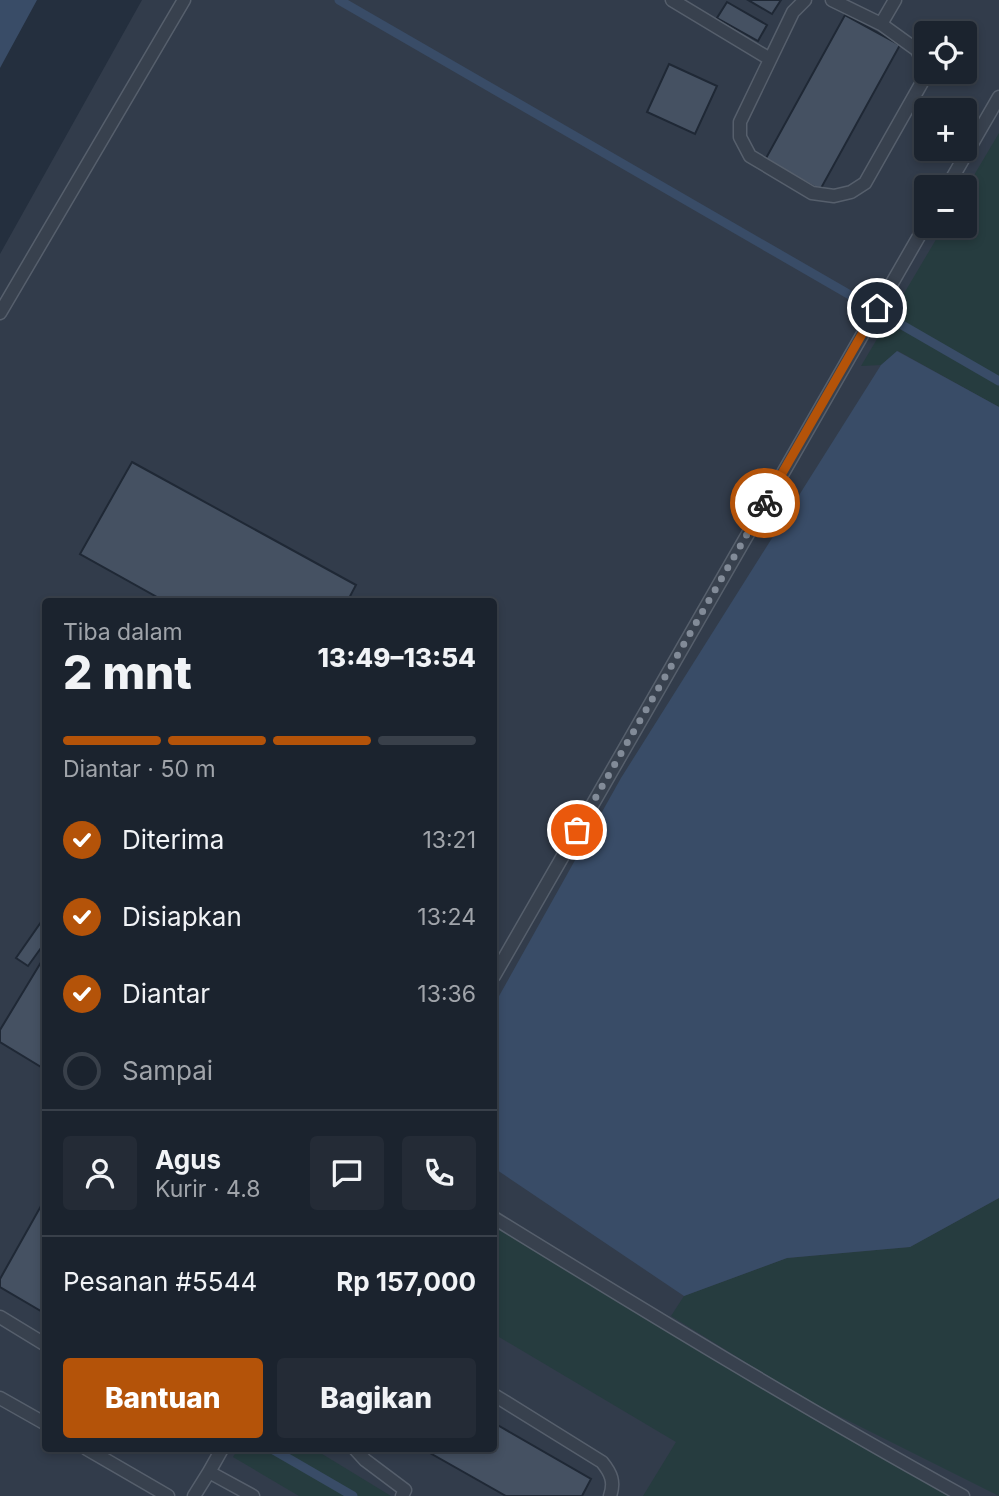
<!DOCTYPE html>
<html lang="id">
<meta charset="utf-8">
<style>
body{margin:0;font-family:Inter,sans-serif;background:#242b36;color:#f1f3f6;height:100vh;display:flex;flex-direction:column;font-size:26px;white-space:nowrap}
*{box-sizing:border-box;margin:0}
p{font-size:23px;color:#a0a4aa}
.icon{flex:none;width:38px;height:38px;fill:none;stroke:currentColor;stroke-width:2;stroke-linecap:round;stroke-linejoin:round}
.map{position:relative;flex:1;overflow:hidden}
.panel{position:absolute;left:42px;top:598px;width:455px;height:854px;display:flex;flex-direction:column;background:#1b232e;border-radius:7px;box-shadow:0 4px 10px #0003,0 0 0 2px #39404a}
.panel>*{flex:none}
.tools{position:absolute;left:914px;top:21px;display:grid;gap:14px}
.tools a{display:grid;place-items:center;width:63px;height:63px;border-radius:7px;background:#1b232e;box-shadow:0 4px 10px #0003,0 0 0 2px #39404a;font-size:35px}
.pin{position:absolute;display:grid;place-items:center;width:60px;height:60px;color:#fff;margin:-30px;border:4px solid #fff;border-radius:50%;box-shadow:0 2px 7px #0007}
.courier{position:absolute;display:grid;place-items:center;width:70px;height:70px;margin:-35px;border:5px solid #b45309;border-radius:50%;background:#fff;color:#222;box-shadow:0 2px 9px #0007}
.headline em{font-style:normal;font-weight:800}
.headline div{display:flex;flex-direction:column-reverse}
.headline{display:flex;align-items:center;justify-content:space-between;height:119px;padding:0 21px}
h1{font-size:46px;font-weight:800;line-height:52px}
.bar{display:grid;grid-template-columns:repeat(4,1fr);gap:10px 7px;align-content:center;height:84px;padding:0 21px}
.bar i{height:9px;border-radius:5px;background:#39404a}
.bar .on{background:#b45309}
.bar p{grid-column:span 4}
.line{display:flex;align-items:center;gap:18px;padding:0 21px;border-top:2px solid #39404a}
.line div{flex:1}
.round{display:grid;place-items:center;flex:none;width:74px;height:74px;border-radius:7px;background:#242b36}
ol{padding:0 21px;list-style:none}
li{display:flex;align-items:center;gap:21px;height:77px}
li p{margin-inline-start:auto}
li .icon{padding:7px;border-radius:50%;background:#b45309;color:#fff;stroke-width:4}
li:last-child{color:#a0a4aa}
li i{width:38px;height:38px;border:4px solid #39404a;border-radius:50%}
.primary-button{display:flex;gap:14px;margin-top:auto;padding:14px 21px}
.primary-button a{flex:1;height:80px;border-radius:7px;background:#b45309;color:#fff;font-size:28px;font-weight:800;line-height:80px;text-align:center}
.primary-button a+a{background:#242b36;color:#f1f3f6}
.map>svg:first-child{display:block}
.airport{fill:#323c4b;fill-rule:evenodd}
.green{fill:#263c3f}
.water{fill:#394c67}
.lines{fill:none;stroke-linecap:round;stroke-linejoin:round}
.stream{stroke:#394c67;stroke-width:9}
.building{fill:#455162;stroke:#1f2835;stroke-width:2}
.service-casing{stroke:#565f6c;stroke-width:15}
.service{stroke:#38414e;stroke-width:12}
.done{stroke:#828b98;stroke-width:7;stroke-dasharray:0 12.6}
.route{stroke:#b45309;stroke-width:9}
</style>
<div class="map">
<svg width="999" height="1496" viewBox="0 0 999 1496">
<rect width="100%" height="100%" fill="#242f3e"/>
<path class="airport" d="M142,0h857v1496h-999v-1242zM926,33h38v39h-38zM926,110h38v39h-38zM926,187h38v39h-38zM46,602h448v847h-448z"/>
<path class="green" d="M999,133v274l-101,-56 -17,14 -20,1 83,-140h20v-34z
M999,1198v298l-192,-96 -136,-84 13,-20 103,-38 123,-11z
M494,1222l379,230 77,44h-307l33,-54 -182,-108z
M238,1449h76l77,47h-92l-66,-39z"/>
<path class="water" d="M0,0h37l-37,68z
M897,351l102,56v791l-89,49 -123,11 -103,38 -190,-128v-163l127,-227 260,-413z"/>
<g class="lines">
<path class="stream" d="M339,0l660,381
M272,1449l81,47"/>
</g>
<path class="building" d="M748,0h33l-9,14z
M727,2l40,23 -9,16 -41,-23z
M845,15l55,30 -80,145 -55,-30z
M669,64l48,22 -22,48 -48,-22z
M132,462l224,123 -9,17h-181l-86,-48z
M46,915v26l-18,25 -12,-8z
M46,954v116l-46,-28v-12z
M46,1197v117l-46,-27v-8z
M494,1423l97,56 -9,17h-76l-83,-47h71z"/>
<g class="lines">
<g class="service-casing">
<path id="service" d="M672,0l98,59
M805,0l-12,12 -53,110v15l10,19 62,37 22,3 17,-4 14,-9 60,-106 -1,-12 -7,-15 -36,-26 -49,-24
M881,24l14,-24
M947,187l52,-90
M0,313l184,-313
M494,976l432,-752
M494,1218c154,95 310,190 469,278
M0,1317l46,28
M494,1395l108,67c9,11 13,20 8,34
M0,1398l46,26
M87,1449l81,47
M222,1449l-13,23 44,24
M355,1449l10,11 40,30 -3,6
M194,1496l15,-24"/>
</g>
<use href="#service" class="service"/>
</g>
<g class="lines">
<path class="done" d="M577,830l188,-327"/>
<path class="route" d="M765,503l112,-195"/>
</g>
</svg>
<div class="tools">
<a><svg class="icon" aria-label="locate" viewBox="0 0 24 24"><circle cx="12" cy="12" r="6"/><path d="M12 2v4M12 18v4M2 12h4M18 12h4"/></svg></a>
<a>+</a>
<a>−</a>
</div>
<div class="pin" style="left:577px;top:830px;background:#ea580c"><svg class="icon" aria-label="bag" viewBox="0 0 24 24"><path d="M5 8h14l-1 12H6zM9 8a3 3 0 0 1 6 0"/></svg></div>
<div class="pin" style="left:877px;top:308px;background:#1f2937"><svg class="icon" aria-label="home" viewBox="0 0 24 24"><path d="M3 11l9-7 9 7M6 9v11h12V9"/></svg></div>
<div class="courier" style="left:765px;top:503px"><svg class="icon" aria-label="bike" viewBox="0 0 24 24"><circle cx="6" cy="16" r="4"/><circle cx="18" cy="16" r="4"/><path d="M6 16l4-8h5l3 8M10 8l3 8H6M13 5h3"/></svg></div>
<section class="panel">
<div class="headline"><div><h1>2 mnt</h1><p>Tiba dalam</p></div><em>13:49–13:54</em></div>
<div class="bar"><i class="on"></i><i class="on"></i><i class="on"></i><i></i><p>Diantar · 50 m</p></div>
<ol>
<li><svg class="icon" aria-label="check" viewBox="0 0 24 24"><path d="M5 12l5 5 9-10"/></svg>Diterima<p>13:21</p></li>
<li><svg class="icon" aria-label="check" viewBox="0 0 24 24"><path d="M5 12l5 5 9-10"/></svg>Disiapkan<p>13:24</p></li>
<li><svg class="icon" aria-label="check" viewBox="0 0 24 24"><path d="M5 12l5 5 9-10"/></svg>Diantar<p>13:36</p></li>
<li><i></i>Sampai</li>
</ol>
<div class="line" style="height:126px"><a class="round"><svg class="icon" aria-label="person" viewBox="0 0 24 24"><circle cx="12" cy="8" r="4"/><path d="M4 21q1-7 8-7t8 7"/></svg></a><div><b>Agus</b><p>Kurir · 4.8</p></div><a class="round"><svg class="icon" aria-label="chat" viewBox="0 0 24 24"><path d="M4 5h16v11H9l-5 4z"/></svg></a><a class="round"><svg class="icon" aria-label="phone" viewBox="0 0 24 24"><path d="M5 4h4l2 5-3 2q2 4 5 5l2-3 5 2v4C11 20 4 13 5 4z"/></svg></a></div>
<div class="line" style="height:91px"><div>Pesanan #5544</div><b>Rp 157,000</b></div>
<div class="primary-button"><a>Bantuan</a><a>Bagikan</a></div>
</section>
</div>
